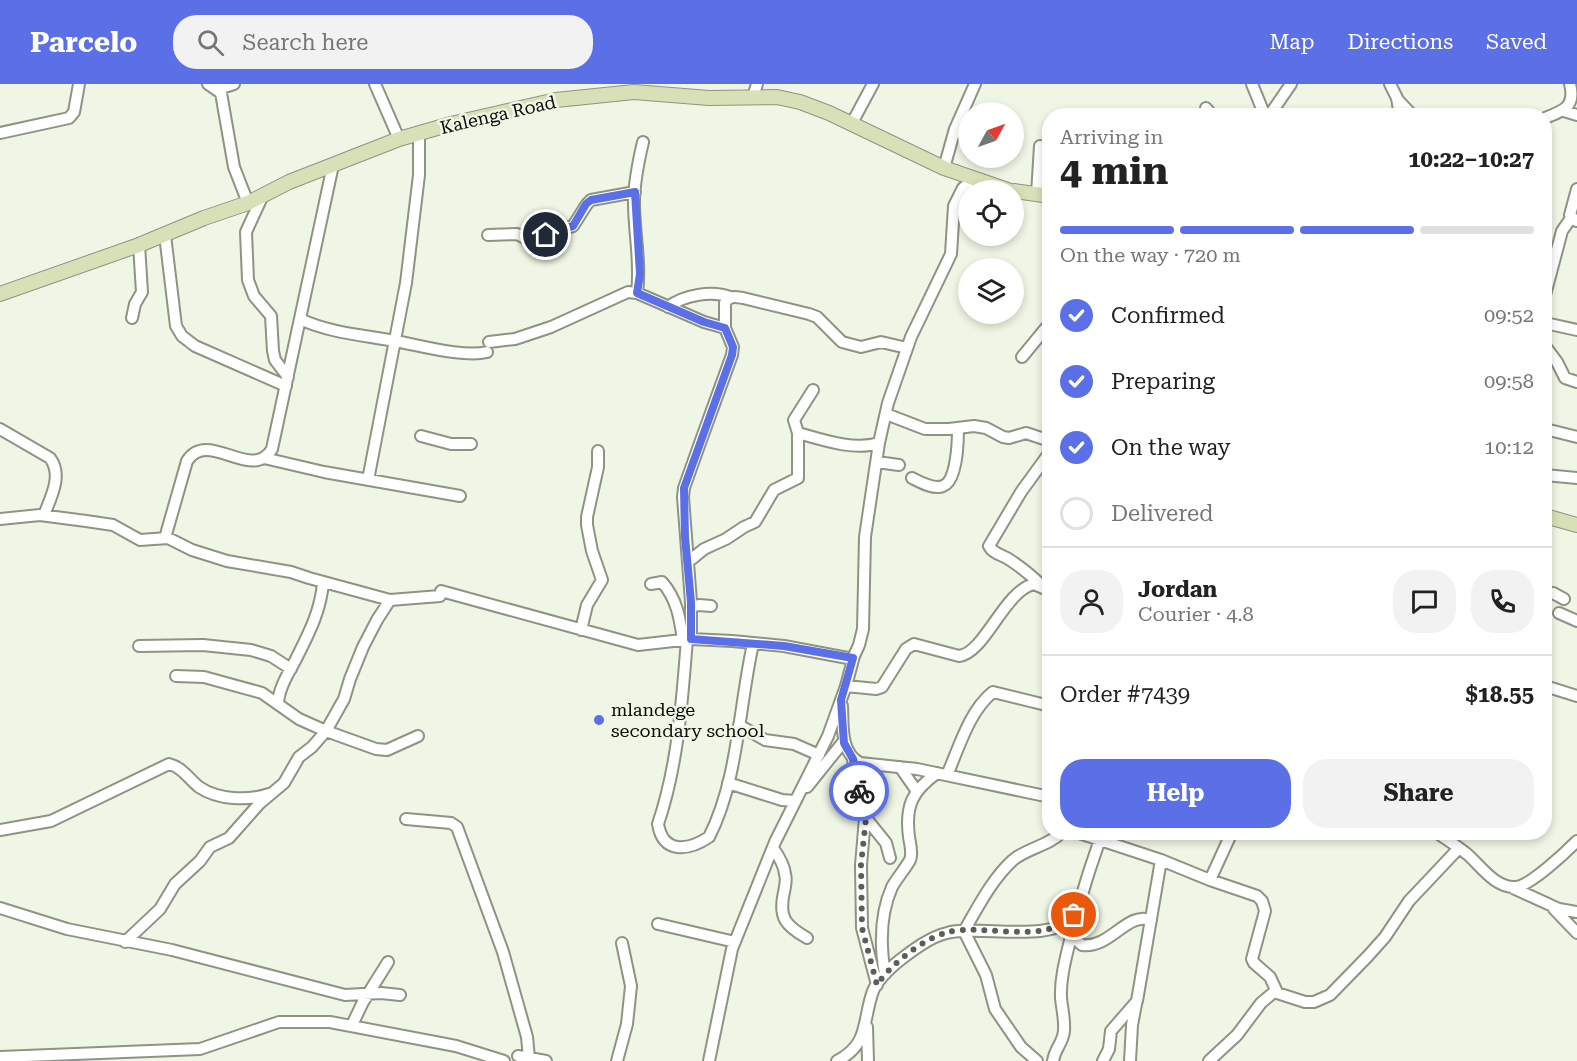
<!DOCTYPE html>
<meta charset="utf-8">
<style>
body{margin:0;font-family:"Roboto Serif",serif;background:#f2f2f2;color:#222;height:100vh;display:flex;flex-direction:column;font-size:22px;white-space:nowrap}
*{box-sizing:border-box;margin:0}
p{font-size:20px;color:#767676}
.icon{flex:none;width:33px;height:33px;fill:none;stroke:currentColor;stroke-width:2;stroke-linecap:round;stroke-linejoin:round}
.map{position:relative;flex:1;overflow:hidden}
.details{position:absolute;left:1042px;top:24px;width:510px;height:732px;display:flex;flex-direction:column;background:#fff;border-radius:24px;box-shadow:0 3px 9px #0003}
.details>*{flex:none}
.needle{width:39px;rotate:50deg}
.fabs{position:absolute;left:958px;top:18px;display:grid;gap:12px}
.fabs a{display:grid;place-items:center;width:66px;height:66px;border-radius:50%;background:#fff;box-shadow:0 3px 9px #0003;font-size:30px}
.pin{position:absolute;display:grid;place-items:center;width:51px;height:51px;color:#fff;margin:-26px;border:3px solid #fff;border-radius:50%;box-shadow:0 2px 6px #0007}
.courier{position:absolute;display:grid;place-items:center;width:60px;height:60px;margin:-30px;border:4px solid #5b70e7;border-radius:50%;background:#fff;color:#222;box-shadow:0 2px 8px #0007}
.overview em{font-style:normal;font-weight:700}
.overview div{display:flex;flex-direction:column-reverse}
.overview{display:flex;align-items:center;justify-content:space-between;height:102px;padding:0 18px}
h1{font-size:39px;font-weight:700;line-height:45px}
.bar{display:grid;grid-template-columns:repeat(4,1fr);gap:9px 6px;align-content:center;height:72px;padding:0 18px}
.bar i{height:8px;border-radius:4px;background:#e0e0e0}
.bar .active{background:#5b70e7}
.bar p{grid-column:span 4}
.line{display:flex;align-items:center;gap:15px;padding:0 18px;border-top:2px solid #e0e0e0}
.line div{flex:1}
.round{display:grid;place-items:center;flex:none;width:63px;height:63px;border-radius:24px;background:#f2f2f2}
ol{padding:0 18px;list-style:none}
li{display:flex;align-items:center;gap:18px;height:66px}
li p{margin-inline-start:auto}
li .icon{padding:6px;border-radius:50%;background:#5b70e7;color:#fff;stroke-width:4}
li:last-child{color:#767676}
li i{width:33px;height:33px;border:3px solid #e0e0e0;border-radius:50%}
.cta{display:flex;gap:12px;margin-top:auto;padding:12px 18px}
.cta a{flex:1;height:69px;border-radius:24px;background:#5b70e7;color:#fff;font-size:24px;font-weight:700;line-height:69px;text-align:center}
.cta a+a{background:#f2f2f2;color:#222}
header{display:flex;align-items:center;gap:36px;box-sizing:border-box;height:84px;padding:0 30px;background:#5b70e7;color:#fff}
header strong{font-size:28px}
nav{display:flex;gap:33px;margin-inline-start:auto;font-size:21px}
.search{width:420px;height:54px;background:#f2f2f2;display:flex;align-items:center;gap:15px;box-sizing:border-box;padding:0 21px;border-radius:24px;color:#767676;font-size:22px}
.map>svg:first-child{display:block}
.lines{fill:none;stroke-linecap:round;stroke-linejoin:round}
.minor-casing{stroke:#8e9383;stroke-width:14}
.secondary-casing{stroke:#8e9383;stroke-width:16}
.minor{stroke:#fff;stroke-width:10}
.secondary{stroke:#d7e0b6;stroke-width:14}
.done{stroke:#5a5e55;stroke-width:6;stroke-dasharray:0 10.8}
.route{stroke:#5b70e7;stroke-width:8}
.poi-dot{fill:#5b70e7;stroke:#f0f6e5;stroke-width:2}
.labels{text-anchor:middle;stroke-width:5;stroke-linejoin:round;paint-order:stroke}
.street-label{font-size:18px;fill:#0a0c07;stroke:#f0f6e5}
.poi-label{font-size:18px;fill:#0a0c07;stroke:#f0f6e5;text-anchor:start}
</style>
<header>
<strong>Parcelo</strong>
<div class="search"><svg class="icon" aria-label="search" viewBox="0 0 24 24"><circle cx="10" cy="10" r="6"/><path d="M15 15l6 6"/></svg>Search here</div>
<nav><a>Map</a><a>Directions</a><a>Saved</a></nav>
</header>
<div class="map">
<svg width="1577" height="977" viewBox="0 0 1577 977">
<rect width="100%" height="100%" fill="#f0f6e5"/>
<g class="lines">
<g class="minor-casing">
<path id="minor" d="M208,0l13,9 13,74 14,36
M375,0l24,55
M1252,0l13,32
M1390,0l7,14 3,18
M218,5l16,-5
M753,13l4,-13
M1397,15l16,17
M1206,24l7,8
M1564,27l13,4
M1269,32l22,-32
M1545,34c18,-7 31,-11 25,-34
M852,39l21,-39
M0,49l69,-15 5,-6 5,-28
M944,84l11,-39 20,-45
M1037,110l3,-48
M263,111l-17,37 2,48 6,16 17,20 2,35 2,9 13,17
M1576,137l-6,-6 7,-26
M165,151l11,91 6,10 13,10 91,40
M488,151l29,-1 12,6 44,-14 14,-22 4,-4 44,-8
M637,209c4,-31 -3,-60 -3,-90 0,-21 4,-40 9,-61
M1545,211l17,-64 9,-13
M668,223c16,-12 44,-17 62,-10
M132,234l3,-14 7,-12 -3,-47
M300,235c30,14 63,16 95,22 24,4 69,17 92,11
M1545,239l32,7
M489,258l26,-3 36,-12 77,-35 9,1 67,29 21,6
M1545,262l12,16 8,16 12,4
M1022,273l28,-34
M886,330l39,15h24l25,-3 12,2 17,9 6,1 17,-5 24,8
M0,345l50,29c13,17 1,39 -6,57
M1545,345l32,8
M798,349c25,7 56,18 81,10
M421,352l30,8h20
M264,374l60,14 136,24
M877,378l22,3
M1545,391l32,3
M912,394c8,4 22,12 31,8 14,-5 15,-45 15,-58
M368,396l38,-197 13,-108v-42
M0,435l40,-4 46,6 27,4 27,15 28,-2 24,12 35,11 64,11 18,6 81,22 50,-4
M165,454l22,-77c21,-33 65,22 85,-12l61,-284
M688,478l16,-13 22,-10 18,-12 11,-5 19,-32 24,-12v-45l-4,-13 19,-30
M651,500l11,-2c15,17 18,37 21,58
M1042,502c-10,-10 -20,-18 -32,-26 -7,-5 -17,-6 -21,-14l32,-54 29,-40
M441,507l197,54 53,-6 41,2 52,5 69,13
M1545,509h8l11,6
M691,523l8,-2 12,1
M1559,529l18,8
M581,546l6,-25 15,-25 -10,-29 -5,-26v-8l11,-50v-16
M687,555c-5,63 -9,126 -29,185 5,30 30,27 51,13 29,-56 30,-131 44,-193
M691,555v-37l-8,-105 1,-9 16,-45 32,-88 1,-8 -8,-19v-25c4,-8 11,-6 18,-5l66,16 8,3 25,25 19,5 20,-5 26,6
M139,562l64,-1 48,5 20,6 20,13
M176,592l28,1 58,16 37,26 27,12 50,18 11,1 31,-14
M846,602l30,3 6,-2 24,-38 8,-5 45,12c26,-3 45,-65 75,-72l16,7
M1545,602l32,10
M278,619c1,-15 10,-29 17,-42 13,-26 26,-50 28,-79
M842,622c1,20 -2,46 18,57l57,6 133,28
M739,641l26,15 29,4 25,11
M853,675l3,18 7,23 2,17 21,26 4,15
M900,683l16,23
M947,691c12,-27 22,-64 46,-83l57,14
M728,699l54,17 13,1
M807,703l37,-46
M865,734l-4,47 1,63 15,57
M406,735l45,4 6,4 46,125 24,85 2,21
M0,746l51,-9 118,-57c13,3 20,15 30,23 19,13 49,14 70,7
M1076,748l85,28 49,20 47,16 5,5 3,10 -13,48 2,4 16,14 7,15
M1436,748c10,7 21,14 31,22 13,11 28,34 48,33 14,0 51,-35 62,-46
M773,764c5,7 11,16 12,26 2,6 0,12 -1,18 -6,26 2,34 23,46
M1210,796l22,-48
M1513,804l46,21 18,3
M0,824l67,21 105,21 173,45 36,-2 19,2
M1554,825l23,24
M658,840l77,18
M1071,846l4,9 7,6c28,4 45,-34 69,-25
M125,858l35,-33 15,-25 25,-23 10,-14 19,-9 30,-34 25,-21 15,-26 13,-10 14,-16 18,-32 6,-20 13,-32 14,-27 13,-20
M885,890c-5,-29 -5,-60 7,-87 5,-9 13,-18 18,-27 3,-7 0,-16 -1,-23 -4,-31 3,-46 28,-64
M352,941l11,-23 25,-40
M867,943l1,34
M518,972l28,5
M0,973l200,-8 79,-27h51l126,24 48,15
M617,977l10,-37 4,-38 -9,-43
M709,977l23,-112 43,-107 53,-106 18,-50 8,-30 5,-11 4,-16 2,-92 14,-94 9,-40 23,-66 40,-83 3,-48 9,-18 11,-9
M837,977c33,-17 25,-40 36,-70 5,-12 17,-23 27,-31 13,-10 30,-23 47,-27 30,-9 108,12 127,-18 6,-9 8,-21 11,-30 5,-18 12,-35 17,-53
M1037,977l-16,-14 -26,-38 -9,-34 -22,-44c14,-24 28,-52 49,-71 14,-12 36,-14 49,-28
M1053,977c2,-13 10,-18 11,-30 1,-11 -2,-22 -3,-33 -1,-22 6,-44 11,-66
M1103,977l6,-12 2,-18 26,-30 24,-141
M1130,977l2,-36 4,-21
M1209,977l28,-26 24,-32 13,-11 31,10h9l16,-7 38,-39 17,-19 24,-36 50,-53"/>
</g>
<g class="secondary-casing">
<path id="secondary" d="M1014,107l36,5
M0,210l139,-49 65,-27 44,-15 41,-21 110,-43 52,-15 105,-24 78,-8 75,6 68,-1 23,5 29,11 115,55 64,22
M1545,432l32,9"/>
</g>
<use href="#minor" class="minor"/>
<use href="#secondary" class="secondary"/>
</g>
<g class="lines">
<path class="done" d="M859,707l4,9 3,18 -5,47 1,63 15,57c13,-20 47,-47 71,-53 35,-9 98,14 126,-17"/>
<path class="route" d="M546,151l27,-9 13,-22 5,-4 44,-8 5,82 -3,19 67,29 21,6 8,19 -1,8 -48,133 1,49 6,65v37l93,7 69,12 -12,42 2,30 1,13 9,16 6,32"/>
</g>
<circle class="poi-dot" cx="599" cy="636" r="6"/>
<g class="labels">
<g class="street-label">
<text transform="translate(498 31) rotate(-13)" y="6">Kalenga Road</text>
</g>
<g class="poi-label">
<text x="611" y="632">mlandege<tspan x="611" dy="21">secondary school</tspan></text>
</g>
</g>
</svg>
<div class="fabs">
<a><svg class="needle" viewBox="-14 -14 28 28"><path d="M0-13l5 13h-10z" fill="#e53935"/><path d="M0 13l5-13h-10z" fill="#767676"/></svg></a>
<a><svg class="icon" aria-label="locate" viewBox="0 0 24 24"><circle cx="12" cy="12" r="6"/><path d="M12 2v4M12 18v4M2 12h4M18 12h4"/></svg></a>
<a><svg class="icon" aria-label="layers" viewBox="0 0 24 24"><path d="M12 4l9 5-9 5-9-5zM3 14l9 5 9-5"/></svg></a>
</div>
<div class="pin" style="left:1074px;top:831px;background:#ea580c"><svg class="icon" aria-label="bag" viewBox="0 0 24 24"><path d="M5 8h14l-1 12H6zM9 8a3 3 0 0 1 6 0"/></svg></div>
<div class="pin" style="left:546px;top:151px;background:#1f2937"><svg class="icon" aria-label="home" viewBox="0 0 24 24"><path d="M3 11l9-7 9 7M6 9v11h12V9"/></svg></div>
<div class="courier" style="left:859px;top:707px"><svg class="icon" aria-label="bike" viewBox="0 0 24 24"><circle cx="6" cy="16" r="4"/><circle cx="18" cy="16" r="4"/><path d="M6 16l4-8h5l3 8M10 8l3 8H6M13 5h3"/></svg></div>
<section class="details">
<div class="overview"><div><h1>4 min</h1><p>Arriving in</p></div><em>10:22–10:27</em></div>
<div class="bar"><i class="active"></i><i class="active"></i><i class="active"></i><i></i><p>On the way · 720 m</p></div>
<ol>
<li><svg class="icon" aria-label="check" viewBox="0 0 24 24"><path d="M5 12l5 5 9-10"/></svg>Confirmed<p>09:52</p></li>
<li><svg class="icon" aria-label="check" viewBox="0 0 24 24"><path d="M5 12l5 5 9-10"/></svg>Preparing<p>09:58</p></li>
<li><svg class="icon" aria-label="check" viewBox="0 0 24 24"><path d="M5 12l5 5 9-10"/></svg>On the way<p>10:12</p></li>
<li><i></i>Delivered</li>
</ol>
<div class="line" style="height:108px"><a class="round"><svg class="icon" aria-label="person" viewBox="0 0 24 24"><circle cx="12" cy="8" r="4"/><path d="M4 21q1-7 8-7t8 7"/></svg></a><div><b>Jordan</b><p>Courier · 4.8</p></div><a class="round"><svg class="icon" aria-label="chat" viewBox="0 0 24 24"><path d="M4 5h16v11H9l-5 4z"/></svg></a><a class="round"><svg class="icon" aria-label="phone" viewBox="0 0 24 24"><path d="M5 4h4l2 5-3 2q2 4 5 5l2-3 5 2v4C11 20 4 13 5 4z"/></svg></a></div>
<div class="line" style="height:78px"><div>Order #7439</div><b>$18.55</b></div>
<div class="cta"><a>Help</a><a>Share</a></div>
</section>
</div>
